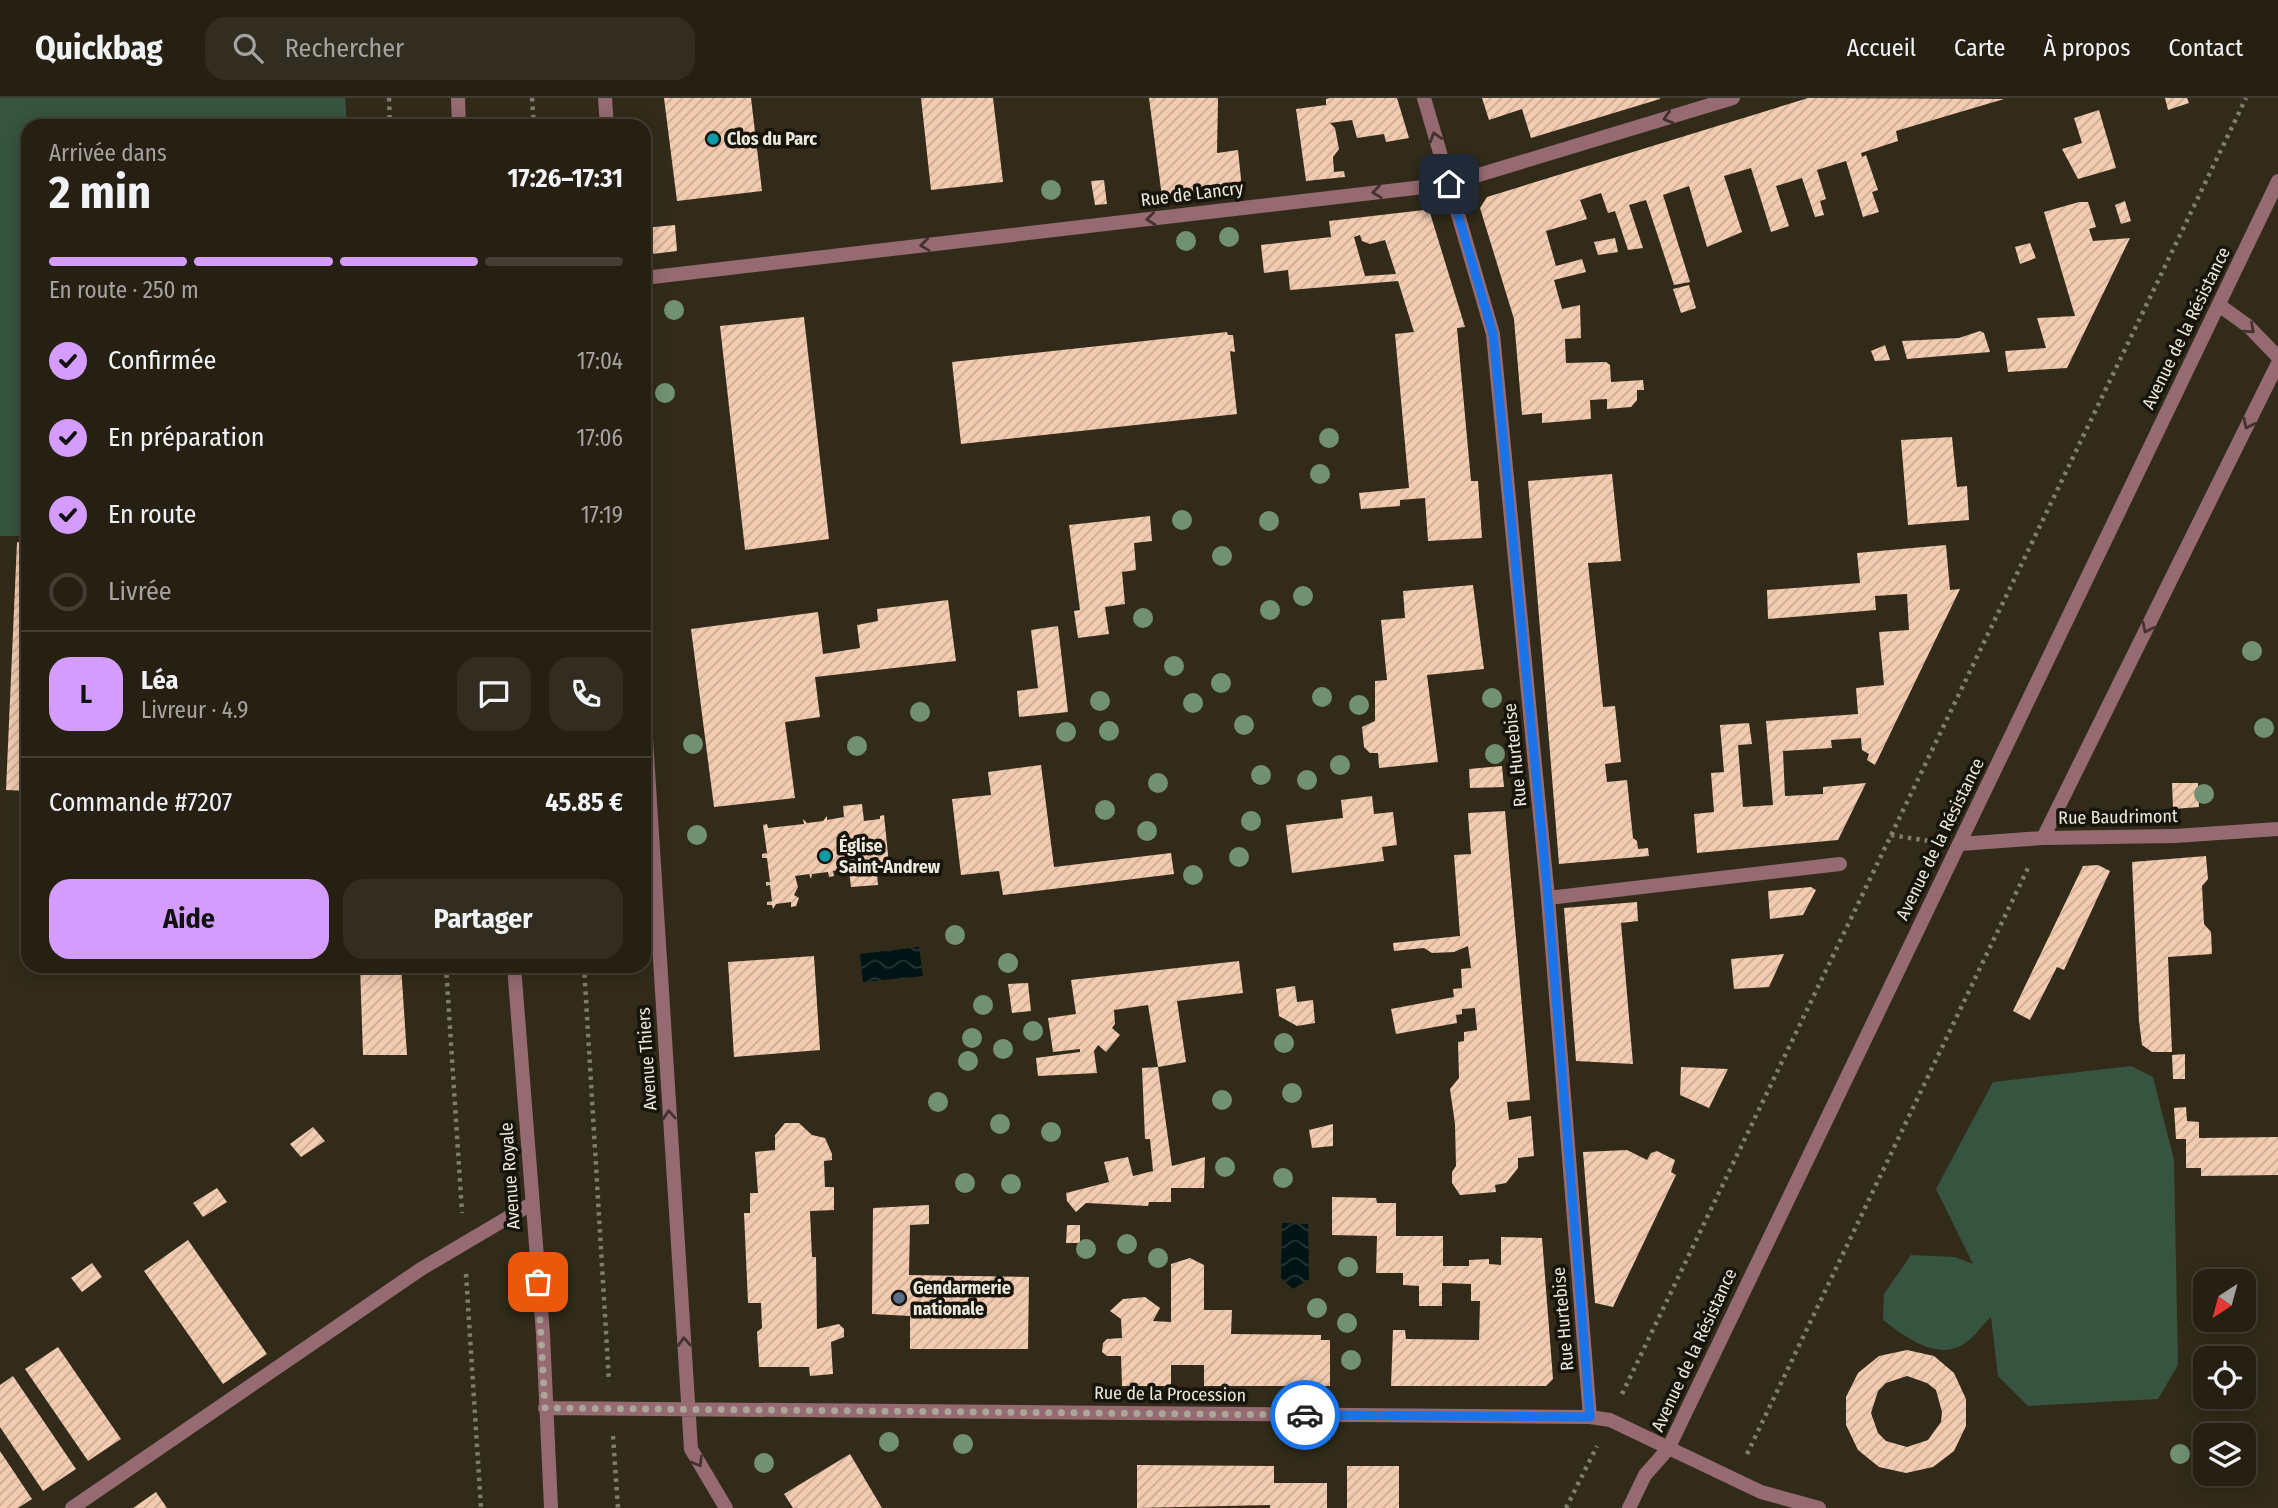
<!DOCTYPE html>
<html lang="fr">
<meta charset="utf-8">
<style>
body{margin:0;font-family:"Fira Sans Condensed",sans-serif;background:#322d21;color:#f1f3f6;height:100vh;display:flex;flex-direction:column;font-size:26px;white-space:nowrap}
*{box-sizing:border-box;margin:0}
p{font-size:23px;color:#a4a3a0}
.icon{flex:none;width:38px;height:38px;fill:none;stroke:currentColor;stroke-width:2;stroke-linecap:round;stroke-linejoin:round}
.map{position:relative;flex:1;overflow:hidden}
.side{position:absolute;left:21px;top:21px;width:630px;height:854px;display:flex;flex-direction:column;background:#262013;border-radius:21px;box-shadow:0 4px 18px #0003,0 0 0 2px #423e33}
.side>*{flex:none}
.needle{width:46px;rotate:216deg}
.tools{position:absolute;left:2193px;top:1171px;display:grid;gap:14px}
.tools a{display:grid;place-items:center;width:63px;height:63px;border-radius:14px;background:#262013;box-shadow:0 4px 18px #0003,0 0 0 2px #423e33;font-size:35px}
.pin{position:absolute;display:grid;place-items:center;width:60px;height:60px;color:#fff;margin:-30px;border-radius:14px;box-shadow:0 4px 10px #0006}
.courier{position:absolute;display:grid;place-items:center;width:70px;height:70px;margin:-35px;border:5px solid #1a73e8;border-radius:50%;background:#fff;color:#222;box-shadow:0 2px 9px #0007}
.headline em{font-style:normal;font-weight:700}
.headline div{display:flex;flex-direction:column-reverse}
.headline{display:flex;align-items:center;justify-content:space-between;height:119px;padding:0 28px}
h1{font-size:46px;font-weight:700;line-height:52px}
.bar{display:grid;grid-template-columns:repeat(4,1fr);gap:10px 7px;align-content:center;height:84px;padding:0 28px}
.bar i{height:9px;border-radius:5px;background:#423e33}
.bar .selected{background:#d49cfc}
.bar p{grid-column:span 4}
.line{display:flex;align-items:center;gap:18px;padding:0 28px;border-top:2px solid #423e33}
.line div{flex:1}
.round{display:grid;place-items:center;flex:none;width:74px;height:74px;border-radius:21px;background:#322d21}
ol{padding:0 28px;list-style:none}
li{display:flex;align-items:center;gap:21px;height:77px}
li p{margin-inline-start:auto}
li .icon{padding:7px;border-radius:50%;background:#d49cfc;color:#111;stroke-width:4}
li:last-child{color:#a4a3a0}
li i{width:38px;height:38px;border:4px solid #423e33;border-radius:50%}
.primary-button{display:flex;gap:14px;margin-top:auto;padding:14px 28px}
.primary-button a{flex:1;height:80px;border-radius:21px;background:#d49cfc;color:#111;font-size:28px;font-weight:700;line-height:80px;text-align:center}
.primary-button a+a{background:#322d21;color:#f1f3f6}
header{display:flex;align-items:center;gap:42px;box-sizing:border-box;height:98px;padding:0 35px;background:#262013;border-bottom:2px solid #423e33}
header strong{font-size:33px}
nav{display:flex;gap:38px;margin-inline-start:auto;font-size:24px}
.search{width:490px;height:63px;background:#322d21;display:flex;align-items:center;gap:18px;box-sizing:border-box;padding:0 24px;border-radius:21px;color:#a4a3a0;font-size:26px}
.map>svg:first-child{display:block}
.grass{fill:#365440}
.water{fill:url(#water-waves)}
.building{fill:url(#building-hatch);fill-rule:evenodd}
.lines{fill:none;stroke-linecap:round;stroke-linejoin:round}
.path{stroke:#827c6d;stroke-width:4.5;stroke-dasharray:3.5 5;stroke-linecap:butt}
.lane{stroke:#956b71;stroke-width:14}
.street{stroke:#956b71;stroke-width:14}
.tree{fill:#719172}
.oneway{stroke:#43322f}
.done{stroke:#aba698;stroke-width:7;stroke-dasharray:0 12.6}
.route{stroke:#1a73e8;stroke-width:9}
.culture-dot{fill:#0f9aa8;stroke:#17140c;stroke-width:2.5}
.service-dot{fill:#5c6f8a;stroke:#17140c;stroke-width:2.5}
.labels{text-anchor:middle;stroke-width:7;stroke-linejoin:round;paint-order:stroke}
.poi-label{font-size:18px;font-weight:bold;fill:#ece8dd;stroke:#17140c;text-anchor:start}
.street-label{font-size:18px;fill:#ece8dd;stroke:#17140c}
</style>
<header>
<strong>Quickbag</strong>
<div class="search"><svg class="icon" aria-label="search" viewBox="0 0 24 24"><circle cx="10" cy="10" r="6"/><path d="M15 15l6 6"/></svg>Rechercher</div>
<nav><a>Accueil</a><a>Carte</a><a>À propos</a><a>Contact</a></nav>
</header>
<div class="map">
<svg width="2278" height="1410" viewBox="0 0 2278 1410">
<defs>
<pattern id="water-waves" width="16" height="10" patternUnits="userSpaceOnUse" patternTransform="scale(1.75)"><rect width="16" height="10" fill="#001416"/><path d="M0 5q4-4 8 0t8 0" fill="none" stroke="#253637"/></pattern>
<pattern id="building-hatch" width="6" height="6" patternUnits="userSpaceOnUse" patternTransform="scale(1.75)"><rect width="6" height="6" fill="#f3cbb0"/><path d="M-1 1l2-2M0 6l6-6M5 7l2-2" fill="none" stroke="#c8aa94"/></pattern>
</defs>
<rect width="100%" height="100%" fill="#322b19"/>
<path class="grass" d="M0,0h345l2,28h-319v410h-28z
M2131,968l22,11 21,83 4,205 -20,34 -130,7 -30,-30 -7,-59c-8,7 -14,17 -23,24 -27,23 -63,-4 -85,-21l1,-26 27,-39 44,2 18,7 -37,-75 57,-107z"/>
<path class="water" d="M919,849l4,29 -60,6 -3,-28z
M1282,1125l26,1 1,55 -16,10 -12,-11z"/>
<path class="building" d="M664,0h87l11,93 -85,10z
M921,0h72l10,84 -72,8z
M1149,0h69l-1,55 21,-3 4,39 -80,8z
M1330,0h67l12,40 -23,4 -2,-8 -27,4 -5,-18 -22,3 5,5 4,21 -6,8 1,15 10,-1 1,6 -39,4 -10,-72 30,-4v-6z
M1482,0h178v1l-129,39 -9,-29 -33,11z
M1808,0l196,1 -108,32 2,10 -37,12 1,4 4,-2 12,35 -6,2 7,20 -16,5 -17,-56 -29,9 9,29 -6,2 4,14 -9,2 -13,-39 -26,8 13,40 -18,6 -20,-64 -27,8 18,56 -35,15 -18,-61 -26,9 27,87 -16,3 -28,-85 -17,5 14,43 -15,2 -13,-39 -7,2 -7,-20 -21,7 7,19 -41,12 10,35 26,-7 4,13 -32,8 8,29 18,-4 1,33 -16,1 1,24 40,-1 4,3 1,17 32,-2 1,10h-7v10l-6,7 -24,2v-10l-17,1 1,19 -49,4v-10l-20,2 -8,-96 -34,-111 7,-11z
M2165,0h22l2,5 -21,7z
M2099,12l17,58 -38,11 -16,-30 20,-6 -8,-25z
M1104,82l3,24 -12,1 -4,-24z
M2125,103l6,20 -10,3 -6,-19z
M2079,104h9l8,25 -7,2 4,12 37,-3 -63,130 -59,4 -3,-21 41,-3 -9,-30 38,-2 -31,-104z
M1424,112l6,3 35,114 -8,1 14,153h7l4,57 -54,3 -3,-43 -25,2v6l-39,3 -2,-16 50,-5 -14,-154 19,-2 -16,-51 -108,9 -2,-20 -24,3 -3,-28 70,-8 -2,-16zM1360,137l2,6 8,3 15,-4 11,34 -31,2 -11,-39z
M675,127l2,26 -33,4v-27z
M1615,140l3,14 -20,3 -4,-13z
M2030,145l6,15 -16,6 -5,-17z
M1689,187l7,23 -15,5 -8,-24z
M804,219l25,222 -84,11 -25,-224z
M1980,233l4,2 6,19 -83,7 -5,-18 57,-3z
M1227,234l1,3h5l2,17 -5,-1 7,63 -276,30 -9,-82z
M1885,247l5,15 -15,1 -4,-10z
M1952,339l5,50 10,-1 2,34 -61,5 -7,-85z
M1612,376l9,87 -33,2 15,144 12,-1 6,56 -16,2 2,18 20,-2 6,58 4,3 1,8 10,-1 1,8 -90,8 -31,-383z
M1150,418l2,25 -18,2 2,27 -14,2 3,32 -20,3 4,27 -31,4 -4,-27 6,-1 -11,-85z
M17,444l11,1v248l-22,-1z
M1946,447l4,45 10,-1 -85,176 -8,-5 2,-6 -7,-4 -1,-12 -30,2 1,8 -49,3 2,45 38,-2v-7l43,-4 -28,57 -141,13 -3,-39 20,-2 -3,-39 13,-1 -4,-47 29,-2 3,21 -14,1 5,62 30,-2 -7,-84 92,-7 -2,-26 28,-3 -5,-53 30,-2 -2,-36 -32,2 1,14 -108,9 -1,-29 93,-7 -3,-30z
M1473,487l11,84 -57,6 11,87 -59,6 -1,-15h-8l-6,-6 -2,-20 13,-6v-40l12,-1 -6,-60 24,-2 -2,-27z
M948,502l8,61 -141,16 5,40 -35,5 10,76 -81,9 -23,-178 127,-17 5,42 37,-6 -3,-23 21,-4 -1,-12z
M1058,528l10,86 -49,5 -2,-26 21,-3 -7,-58z
M1041,667l13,102 117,-14 3,21 -171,21 -4,-24 -38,4 -9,-76 39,-4 -3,-23z
M1502,668l2,21 -34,1 -1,-19z
M2172,685h26l1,24 -26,2z
M1372,698l2,18 19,-2 4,33 -15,2 2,14 -92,12 -6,-48 57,-7 -2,-18z
M862,706l2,17 16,-2v-3l4,-1 5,49 -13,-2 2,23 -27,2 -2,-17 -16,1 1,5 -5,1 -1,-5 -16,2 -1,5 -2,-5 -14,2 3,11 -4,8 5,3 -3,8 -5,1v-5l-15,2 -3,5 -1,-4h-5v-3l5,-1 -2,-16 -4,1v-4h4l-3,-24h-5v-4l5,-1 -4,-28 4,-1 1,4 36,-4 -1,-5 4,4 16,-2 4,-5v4l17,-3 -1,-11z
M1505,713l25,289 -23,2 2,18 22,-4 3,40 -16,2v10l-12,15 -11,2 1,7 -36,3 -8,-12v-11l4,-6 -1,-42 -5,-35 9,-11 -1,-36 6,-1v-9l13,-2 -2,-22 -13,1v5l-6,1 1,8 -61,11 -5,-25 63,-12 -1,-8 9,-1 -1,-19 10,-1 -3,-22 -14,6 -22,1 -8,-5 -30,3 -1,-8 67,-7 -6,-81 17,-1 -3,-41z
M2206,758l2,23 -6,7 2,38 7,8 1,22 -44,3 4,95h-20l-10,-7 -3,-24 -7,-159z
M2098,767l12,6 -46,99 -7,-3 -27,53 -17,-9 70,-145z
M1811,789l5,3 -13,25 -33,4 -2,-28z
M1637,804l1,19 -17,2 12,141 -57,-3 -12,-153z
M1784,856l-15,33 -35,2 -3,-30z
M814,858l6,94 -86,7 -6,-95z
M1239,863l4,32 -66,8 9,61 -28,5 -10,-62 -34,5 1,14 -3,4 8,7 -14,17 -8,-7 -4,6 3,22 -59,3 -2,-18 44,-6v-3l-27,3 -5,-34 28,-4 -5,-34z
M360,868h41l6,89h-44z
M1028,885l3,28 -19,2 -4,-29z
M1295,888l2,16 16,-2 2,23 -18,3 -18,-10 -3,-27z
M2185,956v25h-12l-1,-24z
M1158,969l14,99 33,-9 -1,31h-33v14h-22l-1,4 -62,-3 -10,9 -9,-11 -1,-8 43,-11 -5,-20 24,-5 5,19 20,-5 -3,-32h-5l-3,-71z
M1681,969l47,2 -19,39 -29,-13z
M2186,1009l1,14 12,1v16l79,-1v38l-77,1v-8h-15v-29h-10l-2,-31z
M785,1025h14l13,12 13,3 7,16v6l-8,1 1,26h9v23l-24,1 2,46h4l1,72 22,-5 5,5v8l-13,5 2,32 -23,2 -1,-9h-50l-2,-35 5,-4 -1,-25h-13l-4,-90h6v-20h8l-3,-41 20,-2v-15z
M1333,1026v22l-21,2 -3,-18z
M313,1029l12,14 -24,16 -11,-13z
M1627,1052l20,10 4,-7 6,-2 18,9 -4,12 5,3 -63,132 -18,-4 -12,-151z
M217,1090l10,14 -24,15 -10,-14z
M1332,1099l44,1 1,5h19v33h47v30h26v-6l20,-1v5l12,1v-28l41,1 11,141 -7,7h-155l2,-56h12l1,9 73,1 1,-39h-9v-17l-29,-1v23h-23v-20l-16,-1v-12h-27l1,-37 -45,-1z
M929,1107v19l-19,1 -1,50 120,2 -1,72h-118v-33l-38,-2 1,-106z
M1067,1127h13v18h-14z
M188,1142l79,114 -44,30 -79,-113z
M1190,1160l14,7v45h28l-1,24 90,1v5h9v46h-126v-21h-33v21h-49l-1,-30h-14l-5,-4 1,-9 4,-4 15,-1 -1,-19 -11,-8 13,-12 22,-2 15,11 -7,13 18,1v-58z
M92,1165l10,14 -20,15 -11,-14z
M58,1249l63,92 -33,22 -63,-92z
M1907,1252l27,6 20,17 12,26v27l-12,25 -21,16 -27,6 -27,-6 -21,-17 -12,-25v-28l12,-24 21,-17zM1907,1278l20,7 9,7 6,22 -1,10 -13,18 -21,7 -21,-6 -8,-8 -7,-20 7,-22 8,-8z
M13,1278l63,93 -33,22 -43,-64v-42z
M0,1353l32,48 -14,9h-18z
M850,1356l32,54h-89l-9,-14z
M1137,1367l137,1v17h53v25h-57v-3l-133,3z
M1347,1368h52v42h-52z
M156,1394l11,16h-34z"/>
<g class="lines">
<path class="path" d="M389,0l1,28
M532,0l2,28
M1891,737l38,6
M446,868l16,247
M584,868l25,416
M466,1176l15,234
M1622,1296l624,-1296
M613,1338l5,72
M1747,1356l281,-586
M1566,1410l31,-62"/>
<path class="lane" d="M2219,207l29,21 30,31
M2043,740l235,-475
M1959,746l84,-6 132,-2
M72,1410l349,-239 110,-65"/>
<path class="street" d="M458,0l1,28
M605,0l2,28
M1424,0l69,236 55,564 42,519
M644,180l805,-94 284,-86
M644,609l47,742 35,59
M2175,738l103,-7
M1548,800l292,-34
M514,868l29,368 8,174
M545,1310l1045,9 20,3 151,72 58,16
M1629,1410l16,-33 23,-26 610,-1268"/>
</g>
<g class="tree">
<circle cx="1051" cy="92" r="10"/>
<circle cx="1229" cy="139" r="10"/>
<circle cx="1186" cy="143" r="10"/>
<circle cx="674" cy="212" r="10"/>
<circle cx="665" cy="295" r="10"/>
<circle cx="1329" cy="340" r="10"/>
<circle cx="1320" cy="376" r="10"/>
<circle cx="1182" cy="422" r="10"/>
<circle cx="1269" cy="423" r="10"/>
<circle cx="1222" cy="458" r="10"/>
<circle cx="1303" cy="498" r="10"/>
<circle cx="1270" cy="512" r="10"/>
<circle cx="1143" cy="520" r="10"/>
<circle cx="2252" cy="553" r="10"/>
<circle cx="1174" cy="568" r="10"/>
<circle cx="1221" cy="585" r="10"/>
<circle cx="1322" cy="599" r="10"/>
<circle cx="1492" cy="600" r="10"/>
<circle cx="1100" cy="603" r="10"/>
<circle cx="1193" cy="605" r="10"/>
<circle cx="1359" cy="607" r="10"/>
<circle cx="920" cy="614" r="10"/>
<circle cx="1244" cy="627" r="10"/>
<circle cx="2264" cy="630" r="10"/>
<circle cx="1109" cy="633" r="10"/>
<circle cx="1066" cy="634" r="10"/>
<circle cx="693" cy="646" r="10"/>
<circle cx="857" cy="648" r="10"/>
<circle cx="1495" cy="656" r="10"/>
<circle cx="1340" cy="667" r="10"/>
<circle cx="1261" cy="677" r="10"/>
<circle cx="1307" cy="682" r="10"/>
<circle cx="1158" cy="685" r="10"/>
<circle cx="2204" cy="696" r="10"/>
<circle cx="1105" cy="712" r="10"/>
<circle cx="1251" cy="723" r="10"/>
<circle cx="1147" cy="733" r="10"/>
<circle cx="697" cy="737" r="10"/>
<circle cx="1239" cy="759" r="10"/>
<circle cx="1193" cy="777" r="10"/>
<circle cx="955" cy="837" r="10"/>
<circle cx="1008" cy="865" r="10"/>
<circle cx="983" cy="907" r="10"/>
<circle cx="1033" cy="933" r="10"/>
<circle cx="972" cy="940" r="10"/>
<circle cx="1284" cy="945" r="10"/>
<circle cx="1003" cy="951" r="10"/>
<circle cx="968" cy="963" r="10"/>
<circle cx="1292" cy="995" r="10"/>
<circle cx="1222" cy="1002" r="10"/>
<circle cx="938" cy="1004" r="10"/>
<circle cx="1000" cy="1026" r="10"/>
<circle cx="1051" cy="1034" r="10"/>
<circle cx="1225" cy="1069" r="10"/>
<circle cx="1283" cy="1080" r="10"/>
<circle cx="965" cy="1085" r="10"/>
<circle cx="1011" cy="1086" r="10"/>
<circle cx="1127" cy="1146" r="10"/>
<circle cx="1086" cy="1151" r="10"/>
<circle cx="1158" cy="1160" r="10"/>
<circle cx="1348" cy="1169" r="10"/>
<circle cx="1317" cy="1210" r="10"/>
<circle cx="1347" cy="1225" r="10"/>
<circle cx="1351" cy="1262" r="10"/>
<circle cx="889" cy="1344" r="10"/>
<circle cx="963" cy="1346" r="10"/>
<circle cx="2180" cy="1356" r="10"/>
<circle cx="764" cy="1365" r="10"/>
</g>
<defs><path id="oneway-chevron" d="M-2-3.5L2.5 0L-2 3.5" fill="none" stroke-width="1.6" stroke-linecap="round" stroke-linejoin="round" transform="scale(1.75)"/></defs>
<g class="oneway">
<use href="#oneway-chevron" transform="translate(1668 20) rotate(163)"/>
<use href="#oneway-chevron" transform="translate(1435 39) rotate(-107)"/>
<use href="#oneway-chevron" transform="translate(1377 94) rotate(173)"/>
<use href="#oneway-chevron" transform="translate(1151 121) rotate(173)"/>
<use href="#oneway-chevron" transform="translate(925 147) rotate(173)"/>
<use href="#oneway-chevron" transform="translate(2250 231) rotate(42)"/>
<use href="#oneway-chevron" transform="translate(2248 326) rotate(116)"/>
<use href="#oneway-chevron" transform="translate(2147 530) rotate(116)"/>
<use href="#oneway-chevron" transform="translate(669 1017) rotate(-94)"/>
<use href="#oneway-chevron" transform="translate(684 1244) rotate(-93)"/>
<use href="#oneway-chevron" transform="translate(698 1364) rotate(59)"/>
</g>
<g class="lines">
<path class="done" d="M538,1184l7,126 760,7"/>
<path class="route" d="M1305,1317l285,2 -42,-519 -55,-564 -44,-150"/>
</g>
<g class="culture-dot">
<circle cx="713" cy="41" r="7"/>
<circle cx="825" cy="758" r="7"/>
</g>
<circle class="service-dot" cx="899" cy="1200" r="7"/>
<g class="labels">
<g class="poi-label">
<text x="727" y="47">Clos du Parc</text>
<text x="839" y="754">Église<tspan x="839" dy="21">Saint-Andrew</tspan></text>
<text x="913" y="1196">Gendarmerie<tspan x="913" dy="21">nationale</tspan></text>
</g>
<g class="street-label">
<text transform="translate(1192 96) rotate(-7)" y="6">Rue de Lancry</text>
<text transform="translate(2186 230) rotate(-64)" y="6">Avenue de la Résistance</text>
<text transform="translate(1515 657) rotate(-96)" y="6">Rue Hurtebise</text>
<text transform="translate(2118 719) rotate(-1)" y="6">Rue Baudrimont</text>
<text transform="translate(1940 741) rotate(-64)" y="6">Avenue de la Résistance</text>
<text transform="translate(647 961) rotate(-94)" y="6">Avenue Thiers</text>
<text transform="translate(510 1078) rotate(-94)" y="6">Avenue Royale</text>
<text transform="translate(1563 1221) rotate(-95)" y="6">Rue Hurtebise</text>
<text transform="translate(1694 1252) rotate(-65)" y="6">Avenue de la Résistance</text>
<text transform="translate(1170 1296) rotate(1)" y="6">Rue de la Procession</text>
</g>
</g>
</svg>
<div class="tools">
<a><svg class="needle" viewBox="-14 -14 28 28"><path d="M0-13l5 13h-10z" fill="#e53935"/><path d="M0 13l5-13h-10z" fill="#a4a3a0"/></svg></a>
<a><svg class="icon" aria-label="locate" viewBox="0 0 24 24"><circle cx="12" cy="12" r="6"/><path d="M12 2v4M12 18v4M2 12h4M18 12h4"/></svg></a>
<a><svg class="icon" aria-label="layers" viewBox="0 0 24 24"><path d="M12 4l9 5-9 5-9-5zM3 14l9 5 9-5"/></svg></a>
</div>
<div class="pin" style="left:538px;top:1184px;background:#ea580c"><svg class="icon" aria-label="bag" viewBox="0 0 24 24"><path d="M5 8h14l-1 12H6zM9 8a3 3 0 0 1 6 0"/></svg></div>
<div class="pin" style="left:1449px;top:86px;background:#1f2937"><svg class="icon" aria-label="home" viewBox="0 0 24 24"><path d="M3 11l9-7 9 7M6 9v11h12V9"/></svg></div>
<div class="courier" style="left:1305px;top:1317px"><svg class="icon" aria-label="car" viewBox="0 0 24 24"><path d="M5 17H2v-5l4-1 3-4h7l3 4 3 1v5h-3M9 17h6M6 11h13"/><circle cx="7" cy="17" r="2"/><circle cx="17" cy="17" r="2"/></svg></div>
<section class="side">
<div class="headline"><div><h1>2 min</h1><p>Arrivée dans</p></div><em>17:26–17:31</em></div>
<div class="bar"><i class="selected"></i><i class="selected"></i><i class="selected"></i><i></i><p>En route · 250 m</p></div>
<ol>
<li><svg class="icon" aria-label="check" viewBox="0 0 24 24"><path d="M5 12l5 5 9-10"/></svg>Confirmée<p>17:04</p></li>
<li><svg class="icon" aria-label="check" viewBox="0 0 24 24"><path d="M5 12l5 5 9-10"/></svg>En préparation<p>17:06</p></li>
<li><svg class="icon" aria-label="check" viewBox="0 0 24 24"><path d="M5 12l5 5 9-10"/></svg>En route<p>17:19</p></li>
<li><i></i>Livrée</li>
</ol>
<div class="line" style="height:126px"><b class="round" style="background:#d49cfc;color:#111">L</b><div><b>Léa</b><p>Livreur · 4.9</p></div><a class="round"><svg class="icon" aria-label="chat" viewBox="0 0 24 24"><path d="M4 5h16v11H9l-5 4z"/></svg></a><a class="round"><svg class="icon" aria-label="phone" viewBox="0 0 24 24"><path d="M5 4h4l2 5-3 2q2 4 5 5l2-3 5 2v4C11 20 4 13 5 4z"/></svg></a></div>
<div class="line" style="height:91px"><div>Commande #7207</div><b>45.85 €</b></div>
<div class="primary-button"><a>Aide</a><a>Partager</a></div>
</section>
</div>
